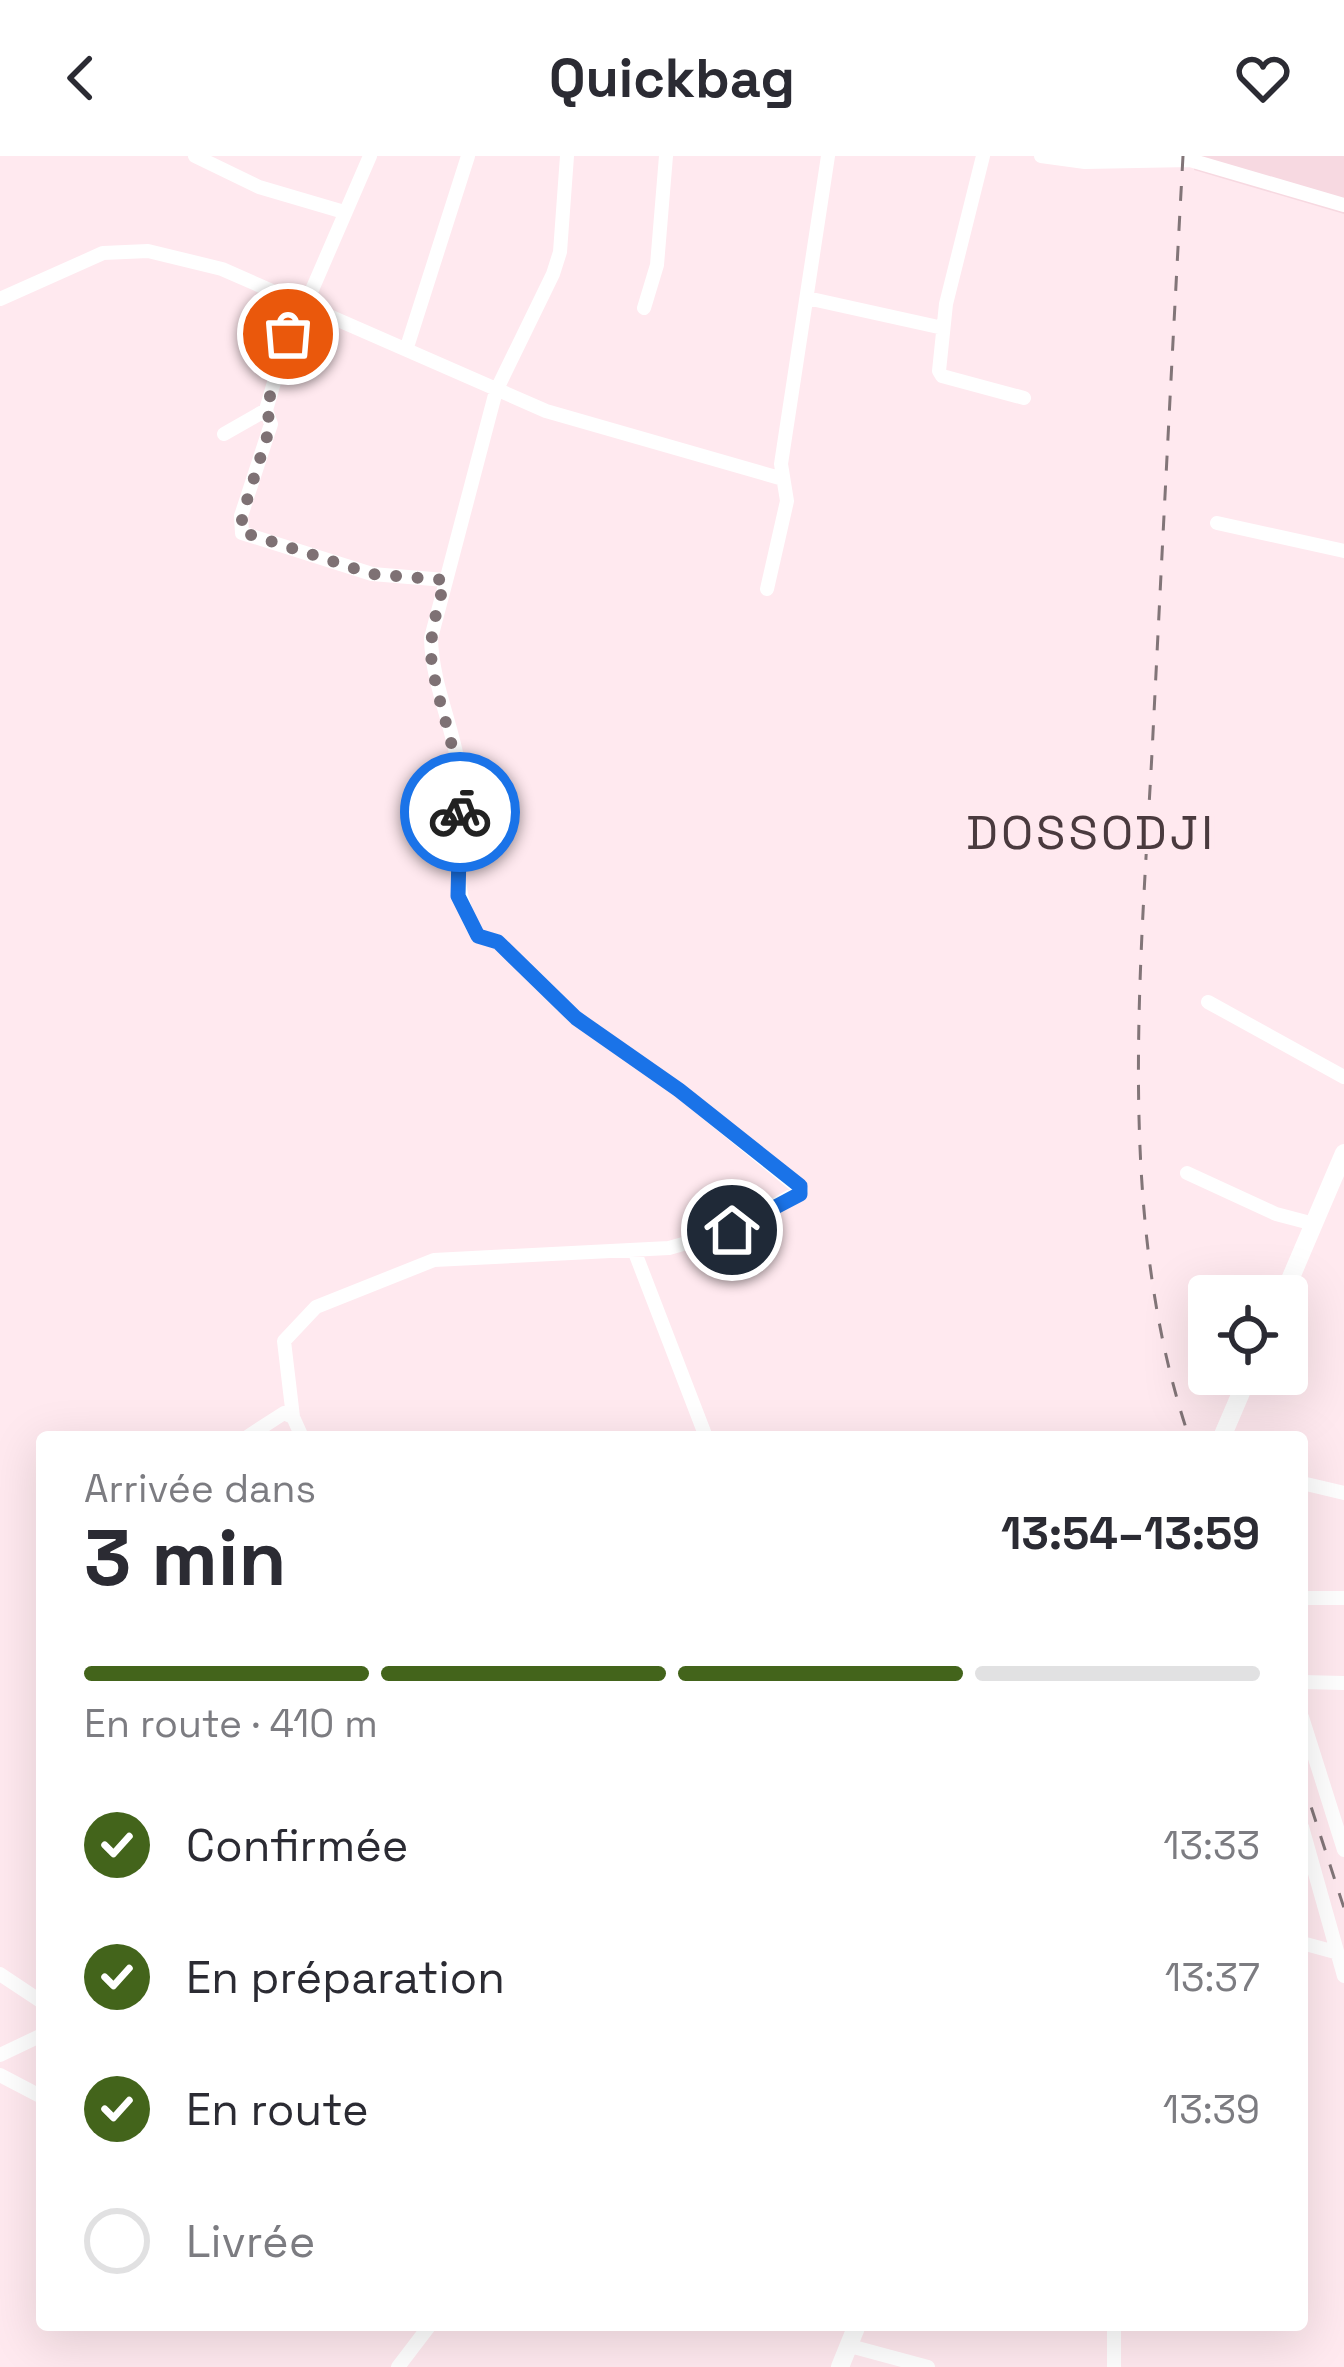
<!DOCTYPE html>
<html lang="fr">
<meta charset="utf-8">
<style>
body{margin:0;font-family:"Space Grotesk",sans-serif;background:#f7f7f7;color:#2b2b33;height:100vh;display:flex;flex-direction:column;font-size:45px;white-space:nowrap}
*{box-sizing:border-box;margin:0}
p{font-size:39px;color:#7c7c81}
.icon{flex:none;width:66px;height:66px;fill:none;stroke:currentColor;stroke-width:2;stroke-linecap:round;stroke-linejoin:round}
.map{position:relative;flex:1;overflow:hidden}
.panel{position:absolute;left:36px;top:1275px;width:1272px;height:900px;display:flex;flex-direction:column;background:#fff;border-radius:12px;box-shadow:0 12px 48px #0002}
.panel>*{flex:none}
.buttons{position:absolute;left:1188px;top:1119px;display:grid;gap:24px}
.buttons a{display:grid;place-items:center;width:120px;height:120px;border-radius:12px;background:#fff;box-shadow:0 12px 48px #0002;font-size:60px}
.pin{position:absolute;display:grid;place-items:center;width:102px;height:102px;color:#fff;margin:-51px;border:6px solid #fff;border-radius:50%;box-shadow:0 3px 12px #0007}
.courier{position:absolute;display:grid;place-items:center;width:120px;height:120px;margin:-60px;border:9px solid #1a73e8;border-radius:50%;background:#fff;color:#222;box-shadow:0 3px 15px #0007}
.head em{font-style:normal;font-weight:800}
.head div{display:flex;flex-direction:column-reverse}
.head{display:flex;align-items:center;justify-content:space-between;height:204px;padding:0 48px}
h1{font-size:78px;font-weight:800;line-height:90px}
.bar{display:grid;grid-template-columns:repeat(4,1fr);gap:18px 12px;align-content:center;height:144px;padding:0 48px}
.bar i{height:15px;border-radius:9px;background:#e1e1e2}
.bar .active{background:#43641b}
.bar p{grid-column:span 4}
ol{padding:0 48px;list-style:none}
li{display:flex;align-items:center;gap:36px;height:132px}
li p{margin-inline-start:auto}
li .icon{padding:12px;border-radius:50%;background:#43641b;color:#fff;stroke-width:4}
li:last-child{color:#7c7c81}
li i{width:66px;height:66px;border:6px solid #e1e1e2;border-radius:50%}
header{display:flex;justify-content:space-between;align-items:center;height:156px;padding:0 48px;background:#fff;font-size:54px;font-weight:800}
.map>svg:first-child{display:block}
.built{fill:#f7d9e1}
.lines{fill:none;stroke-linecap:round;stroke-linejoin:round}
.minor{stroke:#fff;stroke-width:14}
.major{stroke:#fff;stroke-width:18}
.rail{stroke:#827578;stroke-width:3;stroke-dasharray:15 15;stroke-linecap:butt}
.done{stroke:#7e7174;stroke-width:12;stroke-dasharray:0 21.6}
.route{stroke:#1a73e8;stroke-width:15}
.labels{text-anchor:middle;stroke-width:10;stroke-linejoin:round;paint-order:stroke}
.quarter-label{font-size:48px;letter-spacing:3px;fill:#4a3a3e;stroke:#ffe9ef}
</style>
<header><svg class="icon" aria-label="back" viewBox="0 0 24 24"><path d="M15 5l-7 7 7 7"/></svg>Quickbag<svg class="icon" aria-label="heart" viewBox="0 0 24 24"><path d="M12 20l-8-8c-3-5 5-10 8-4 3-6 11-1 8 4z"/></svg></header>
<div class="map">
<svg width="1344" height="2211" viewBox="0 0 1344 2211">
<rect width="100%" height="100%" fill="#ffe9ef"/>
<path class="built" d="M1197,0h147v58l-150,-44z"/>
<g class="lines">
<path class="minor" d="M195,0l64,31 85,25
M370,0l-65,150 -17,28 -22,76 5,14 -30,92 1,17 130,41 73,6
M983,0l-37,148 -7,67 3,5 82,22
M1041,0l44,6 105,-2 154,45
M807,142l136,30
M0,143l103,-46 45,-2 74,18 324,142 237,68
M644,152l13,-43 9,-109
M407,191l61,-191
M224,278l42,-24
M1217,367l127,28
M767,433l20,-88 -6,-37 47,-308
M1208,846l136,75
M1187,1017l89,41 38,10
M634,1094l72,187
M293,1261l-9,-76 32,-34 118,-47 235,-12 63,-18 69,-40 -122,-100 -103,-72 -78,-76 -20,-6c-36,-56 -10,-102 -18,-162 -6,-46 -28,-89 -29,-136l65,-247 57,-117 7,-22 7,-96
M247,1281l37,-24 9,4 9,20
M1302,1327l42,10
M1302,1442h42
M1302,1526l42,1
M1302,1561l42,133
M1302,1671l42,149
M1302,1787l33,9
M0,1818l42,28
M0,1899l42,-20
M0,1919l42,22
M1114,2169v42
M850,2190l78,21
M398,2211l32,-42"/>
<path class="major" d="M1283,1140l61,-143
M1222,1281l27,-63
M840,2211l17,-42"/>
<path class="rail" d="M1183,0c-11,199 -21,398 -31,597 -12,223 -36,469 37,684
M1302,1623l42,129"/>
</g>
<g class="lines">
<path class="done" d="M288,178l-22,76 5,14 -29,92v16l130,42 73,6c-7,27 -17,56 -13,84 8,51 30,95 28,148"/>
<path class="route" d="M460,656l-2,84 20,40 20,6 78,76 103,72 121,96v8l-68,36"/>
</g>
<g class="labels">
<g class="quarter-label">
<text x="1091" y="693">DOSSODJI</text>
</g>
</g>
</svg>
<div class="buttons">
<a><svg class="icon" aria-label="locate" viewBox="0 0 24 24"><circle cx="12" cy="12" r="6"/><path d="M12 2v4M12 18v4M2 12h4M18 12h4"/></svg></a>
</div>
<div class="pin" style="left:288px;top:178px;background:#ea580c"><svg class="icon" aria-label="bag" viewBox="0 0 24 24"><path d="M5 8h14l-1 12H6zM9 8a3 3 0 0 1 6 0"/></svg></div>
<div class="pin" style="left:732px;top:1074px;background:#1f2937"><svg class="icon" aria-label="home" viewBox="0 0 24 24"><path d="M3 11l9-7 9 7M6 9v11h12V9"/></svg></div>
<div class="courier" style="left:460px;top:656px"><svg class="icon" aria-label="bike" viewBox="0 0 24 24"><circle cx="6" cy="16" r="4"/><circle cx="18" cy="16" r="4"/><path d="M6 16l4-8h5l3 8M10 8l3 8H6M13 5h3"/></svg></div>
<section class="panel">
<div class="head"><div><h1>3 min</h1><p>Arrivée dans</p></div><em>13:54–13:59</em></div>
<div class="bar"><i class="active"></i><i class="active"></i><i class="active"></i><i></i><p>En route · 410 m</p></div>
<ol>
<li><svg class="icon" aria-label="check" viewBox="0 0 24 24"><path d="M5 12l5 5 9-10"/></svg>Confirmée<p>13:33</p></li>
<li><svg class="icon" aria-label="check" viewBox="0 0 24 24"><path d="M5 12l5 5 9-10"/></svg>En préparation<p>13:37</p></li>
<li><svg class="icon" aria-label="check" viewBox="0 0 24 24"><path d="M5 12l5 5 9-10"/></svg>En route<p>13:39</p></li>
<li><i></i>Livrée</li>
</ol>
</section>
</div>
